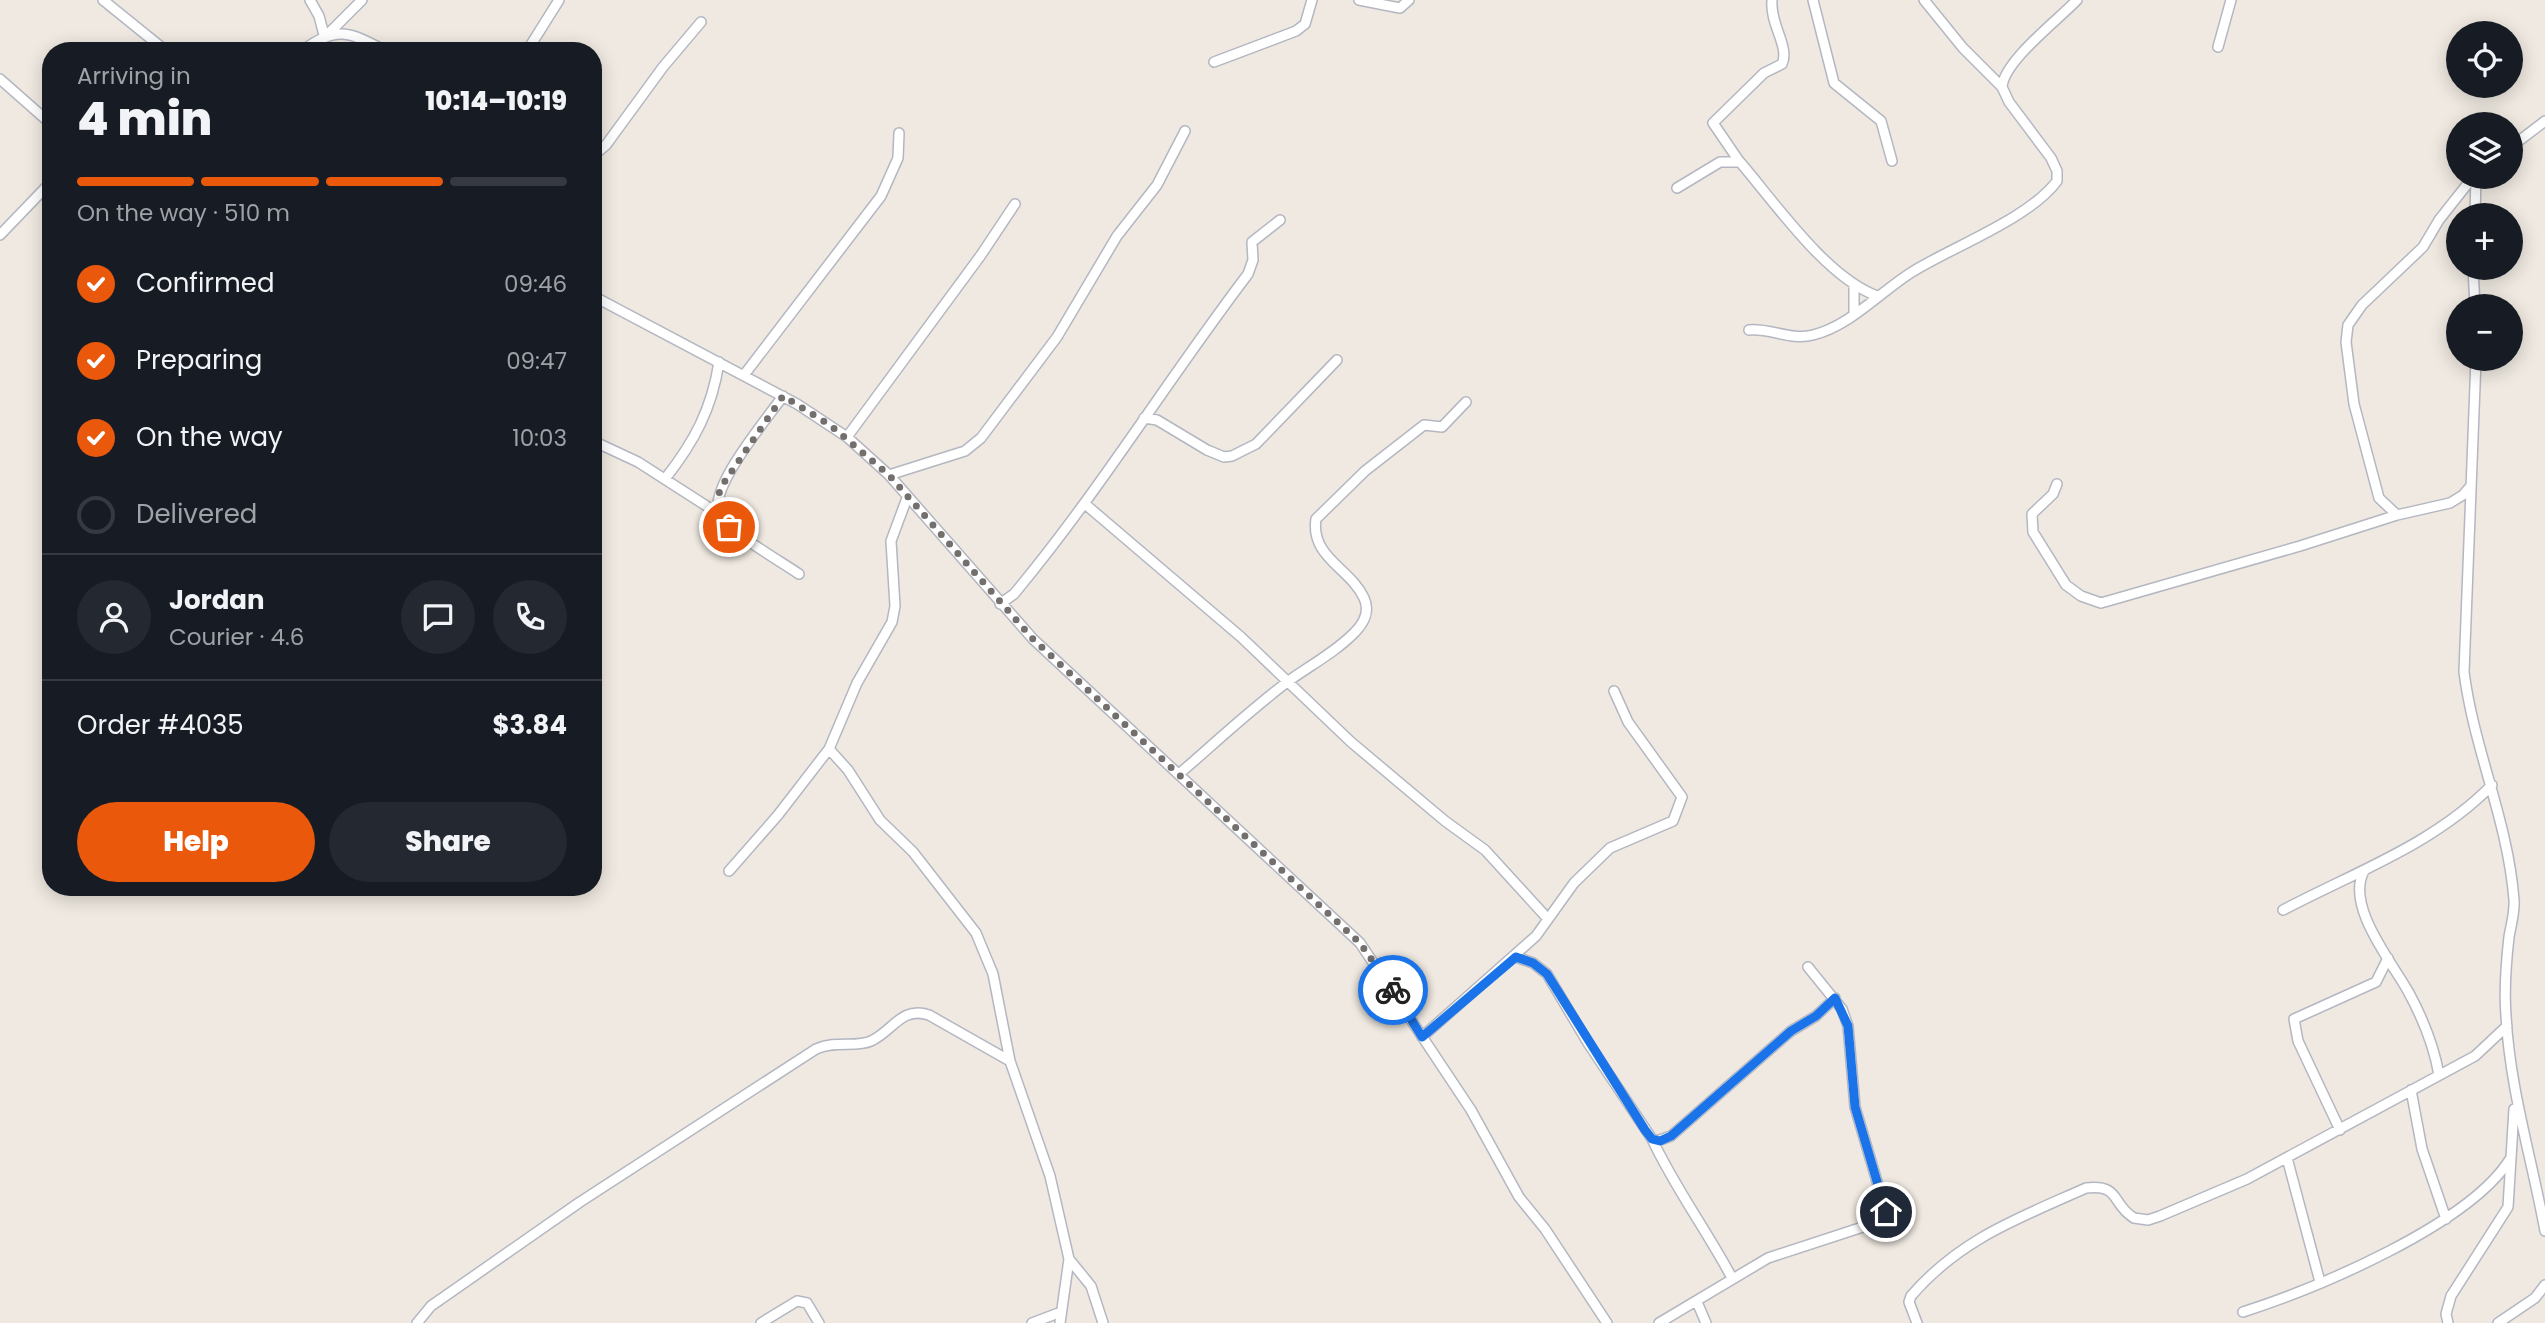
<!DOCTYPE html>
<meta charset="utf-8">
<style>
body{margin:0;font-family:Poppins,sans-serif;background:#242831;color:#f1f3f6;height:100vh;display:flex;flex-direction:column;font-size:26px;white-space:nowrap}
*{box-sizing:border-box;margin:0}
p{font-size:23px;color:#9ea1a6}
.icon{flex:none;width:38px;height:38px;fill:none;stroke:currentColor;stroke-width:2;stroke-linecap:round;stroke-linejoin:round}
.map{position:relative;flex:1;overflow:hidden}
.panel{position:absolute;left:42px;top:42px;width:560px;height:854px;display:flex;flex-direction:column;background:#171b24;border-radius:28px;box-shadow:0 4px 18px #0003}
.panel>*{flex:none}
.buttons{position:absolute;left:2446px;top:21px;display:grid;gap:14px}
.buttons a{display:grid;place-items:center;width:77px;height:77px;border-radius:50%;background:#171b24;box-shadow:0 4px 18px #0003;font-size:35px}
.pin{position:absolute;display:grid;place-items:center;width:60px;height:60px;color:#fff;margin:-30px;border:4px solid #fff;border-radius:50%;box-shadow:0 2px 7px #0007}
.courier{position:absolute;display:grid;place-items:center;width:70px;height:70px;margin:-35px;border:5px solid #1a73e8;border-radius:50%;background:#fff;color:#222;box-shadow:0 2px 9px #0007}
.overview em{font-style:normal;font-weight:800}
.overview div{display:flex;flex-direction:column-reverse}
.overview{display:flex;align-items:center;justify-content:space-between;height:119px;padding:0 35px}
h1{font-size:46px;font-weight:800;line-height:52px}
.bar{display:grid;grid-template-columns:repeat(4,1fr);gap:10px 7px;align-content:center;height:84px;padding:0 35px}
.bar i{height:9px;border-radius:5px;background:#363941}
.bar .current{background:#ea580c}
.bar p{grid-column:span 4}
.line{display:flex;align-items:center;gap:18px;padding:0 35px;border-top:2px solid #363941}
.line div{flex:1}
.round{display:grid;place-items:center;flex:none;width:74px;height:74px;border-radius:37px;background:#242831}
ol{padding:0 35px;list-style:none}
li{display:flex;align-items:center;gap:21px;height:77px}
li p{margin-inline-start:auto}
li .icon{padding:7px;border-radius:50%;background:#ea580c;color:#fff;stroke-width:4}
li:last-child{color:#9ea1a6}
li i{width:38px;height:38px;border:4px solid #363941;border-radius:50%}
.button{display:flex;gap:14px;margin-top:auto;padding:14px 35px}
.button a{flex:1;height:80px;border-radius:42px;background:#ea580c;color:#fff;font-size:28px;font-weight:800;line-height:80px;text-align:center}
.button a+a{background:#242831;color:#f1f3f6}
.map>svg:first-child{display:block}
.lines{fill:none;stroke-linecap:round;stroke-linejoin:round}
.street-casing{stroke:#b4b7c1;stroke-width:12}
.street{stroke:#fff;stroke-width:9}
.done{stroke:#726f6d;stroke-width:7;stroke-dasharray:0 12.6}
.route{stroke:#1a73e8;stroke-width:9}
</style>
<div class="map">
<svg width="2545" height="1323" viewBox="0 0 2545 1323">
<rect width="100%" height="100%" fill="#efe9e1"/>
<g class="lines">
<g class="street-casing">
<path id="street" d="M103,0l63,51
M310,0l9,16 5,19
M1359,0l41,8 9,-8
M1813,0l21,83 47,38 11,40
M329,33l33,-33
M2218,47l13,-47
M302,51c35,-26 47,-19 84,0
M527,51l32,-51
M1214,62l82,-31 9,-7 7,-24
M0,79l51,45
M2002,87c2,-26 56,-67 75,-87
M2511,147l34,-26
M593,156l13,-11 57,-78 38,-45
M1739,161l-26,-38 51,-50 18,-9c8,-17 -12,-39 -10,-63
M1677,188l43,-26h20c36,42 86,115 137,134
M2475,215l1,-38
M0,235l51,-53
M2473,268l2,38
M593,296l204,108 50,33 42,38 144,164 327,304 111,167 48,87 26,32 62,94
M1854,313v-27
M1749,330c22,-2 42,11 64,5 37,-9 67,-43 99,-63 40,-25 118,-54 145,-91v-10l-6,-13 -42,-56 -7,-15 -39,-39 -39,-48
M2476,359l-12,313c10,78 44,149 50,228 1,12 -3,25 -5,37 -3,26 -5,53 -3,79 4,74 26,143 39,215
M744,375l137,-179 17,-38 1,-25
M783,396c-16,23 -78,95 -63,120 11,17 60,45 79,58
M1144,418l13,2 50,30 17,7 8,-1 24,-12 81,-84
M847,437l134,-182 34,-51
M593,441l45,21 81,52
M889,475l76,-24 16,-13 76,-101 60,-101 40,-51 28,-54
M665,479c29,-37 47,-70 54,-117
M2057,484l-4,10 -21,20 1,18 33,53 15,11 20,7 199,-57 97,-31 53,-12 13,-8 7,-8
M1085,504l156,133 110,105 94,79 40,29 63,69
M2397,515l-18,-17 -25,-94 -8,-62 2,-17 14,-20 61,-58 16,-27 34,-43
M1000,604l14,-10c85,-102 154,-215 234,-320l5,-14 -1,-18 28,-22
M829,749l19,21 32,50 33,32 63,81 17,41 17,87
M1179,774c36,-31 72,-65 111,-94 21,-15 47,-29 65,-48 9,-9 15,-21 9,-34 -13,-29 -54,-41 -48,-79l49,-48 59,-46 18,2 24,-25
M729,871l49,-56 51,-66 28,-66 35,-61 3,-16 -4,-65 16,-43
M2364,871c-19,35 28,91 45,122 14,26 25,53 30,82
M2283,910c72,-38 150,-65 209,-125
M1516,957l17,6 14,11 41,69 64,96 5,2 14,-5 120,-105 25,-15 19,-18
M1422,1037l114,-101 38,-53 36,-35 63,-27 9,-24 -54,-75 -14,-31
M2411,1090l11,59 24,70
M2340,1130l-42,-89 -4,-22 82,-37 12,-24
M1652,1139c23,49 55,92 80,139
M2287,1158l33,124
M1697,1302l9,21
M2243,1312c74,-24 226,-87 267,-153
M417,1323l14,-17 149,-104 236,-153c20,-9 40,-1 55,-8 22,-10 30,-35 58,-26l81,46 40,115 19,83 22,27 12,37
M761,1323l36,-22 10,2 12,20
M1032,1323l29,-11
M1060,1323l9,-64
M1659,1323l109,-65 104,-34 8,-3 6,-9 -31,-105 -7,-81 -6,-17 -34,-42
M1917,1323l-8,-21 2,-6c49,-57 108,-78 175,-108 35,-4 25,16 48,30l14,2 12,-4 87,-37 228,-123 32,-30
M2448,1323l-2,-9 5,-18 57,-89 6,-98
M2498,1323l37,-25 10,-13"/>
</g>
<use href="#street" class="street"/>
</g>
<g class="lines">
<path class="done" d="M729,527c-12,-14 -14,-22 -8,-40l62,-91 47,29 59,50 144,164 327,304 33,47"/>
<path class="route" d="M1393,990l29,47 94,-80 17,6 14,11 98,156 7,9 8,2 11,-5 120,-105 25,-15 19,-18 13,28 7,81 31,105"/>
</g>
</svg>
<div class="buttons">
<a><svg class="icon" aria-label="locate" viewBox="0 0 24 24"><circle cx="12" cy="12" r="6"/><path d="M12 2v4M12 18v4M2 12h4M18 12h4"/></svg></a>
<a><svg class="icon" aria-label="layers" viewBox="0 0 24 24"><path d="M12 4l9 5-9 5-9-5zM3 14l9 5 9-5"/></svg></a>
<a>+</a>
<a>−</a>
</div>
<div class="pin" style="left:729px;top:527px;background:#ea580c"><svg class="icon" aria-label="bag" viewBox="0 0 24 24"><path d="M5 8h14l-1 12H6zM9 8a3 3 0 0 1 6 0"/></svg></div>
<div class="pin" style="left:1886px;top:1212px;background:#1f2937"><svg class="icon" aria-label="home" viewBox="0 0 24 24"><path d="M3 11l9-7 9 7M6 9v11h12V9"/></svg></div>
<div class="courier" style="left:1393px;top:990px"><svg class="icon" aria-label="bike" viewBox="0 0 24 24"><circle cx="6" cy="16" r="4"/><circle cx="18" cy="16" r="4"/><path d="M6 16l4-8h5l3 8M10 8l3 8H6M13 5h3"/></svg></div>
<section class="panel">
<div class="overview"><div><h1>4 min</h1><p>Arriving in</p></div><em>10:14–10:19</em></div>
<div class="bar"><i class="current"></i><i class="current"></i><i class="current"></i><i></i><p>On the way · 510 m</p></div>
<ol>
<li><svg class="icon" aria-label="check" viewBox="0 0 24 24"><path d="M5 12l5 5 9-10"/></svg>Confirmed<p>09:46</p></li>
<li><svg class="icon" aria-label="check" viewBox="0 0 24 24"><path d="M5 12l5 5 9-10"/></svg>Preparing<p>09:47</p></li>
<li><svg class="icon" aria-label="check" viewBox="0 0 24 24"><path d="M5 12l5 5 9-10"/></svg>On the way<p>10:03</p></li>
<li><i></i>Delivered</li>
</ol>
<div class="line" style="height:126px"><a class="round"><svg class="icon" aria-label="person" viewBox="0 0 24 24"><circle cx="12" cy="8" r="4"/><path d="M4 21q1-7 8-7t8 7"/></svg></a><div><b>Jordan</b><p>Courier · 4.6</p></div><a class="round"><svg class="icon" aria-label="chat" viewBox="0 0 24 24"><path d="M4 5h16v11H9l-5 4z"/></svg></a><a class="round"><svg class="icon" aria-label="phone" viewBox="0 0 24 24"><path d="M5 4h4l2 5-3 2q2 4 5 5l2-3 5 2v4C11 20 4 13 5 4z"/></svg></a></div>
<div class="line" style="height:91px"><div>Order #4035</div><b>$3.84</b></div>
<div class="button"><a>Help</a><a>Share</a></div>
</section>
</div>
